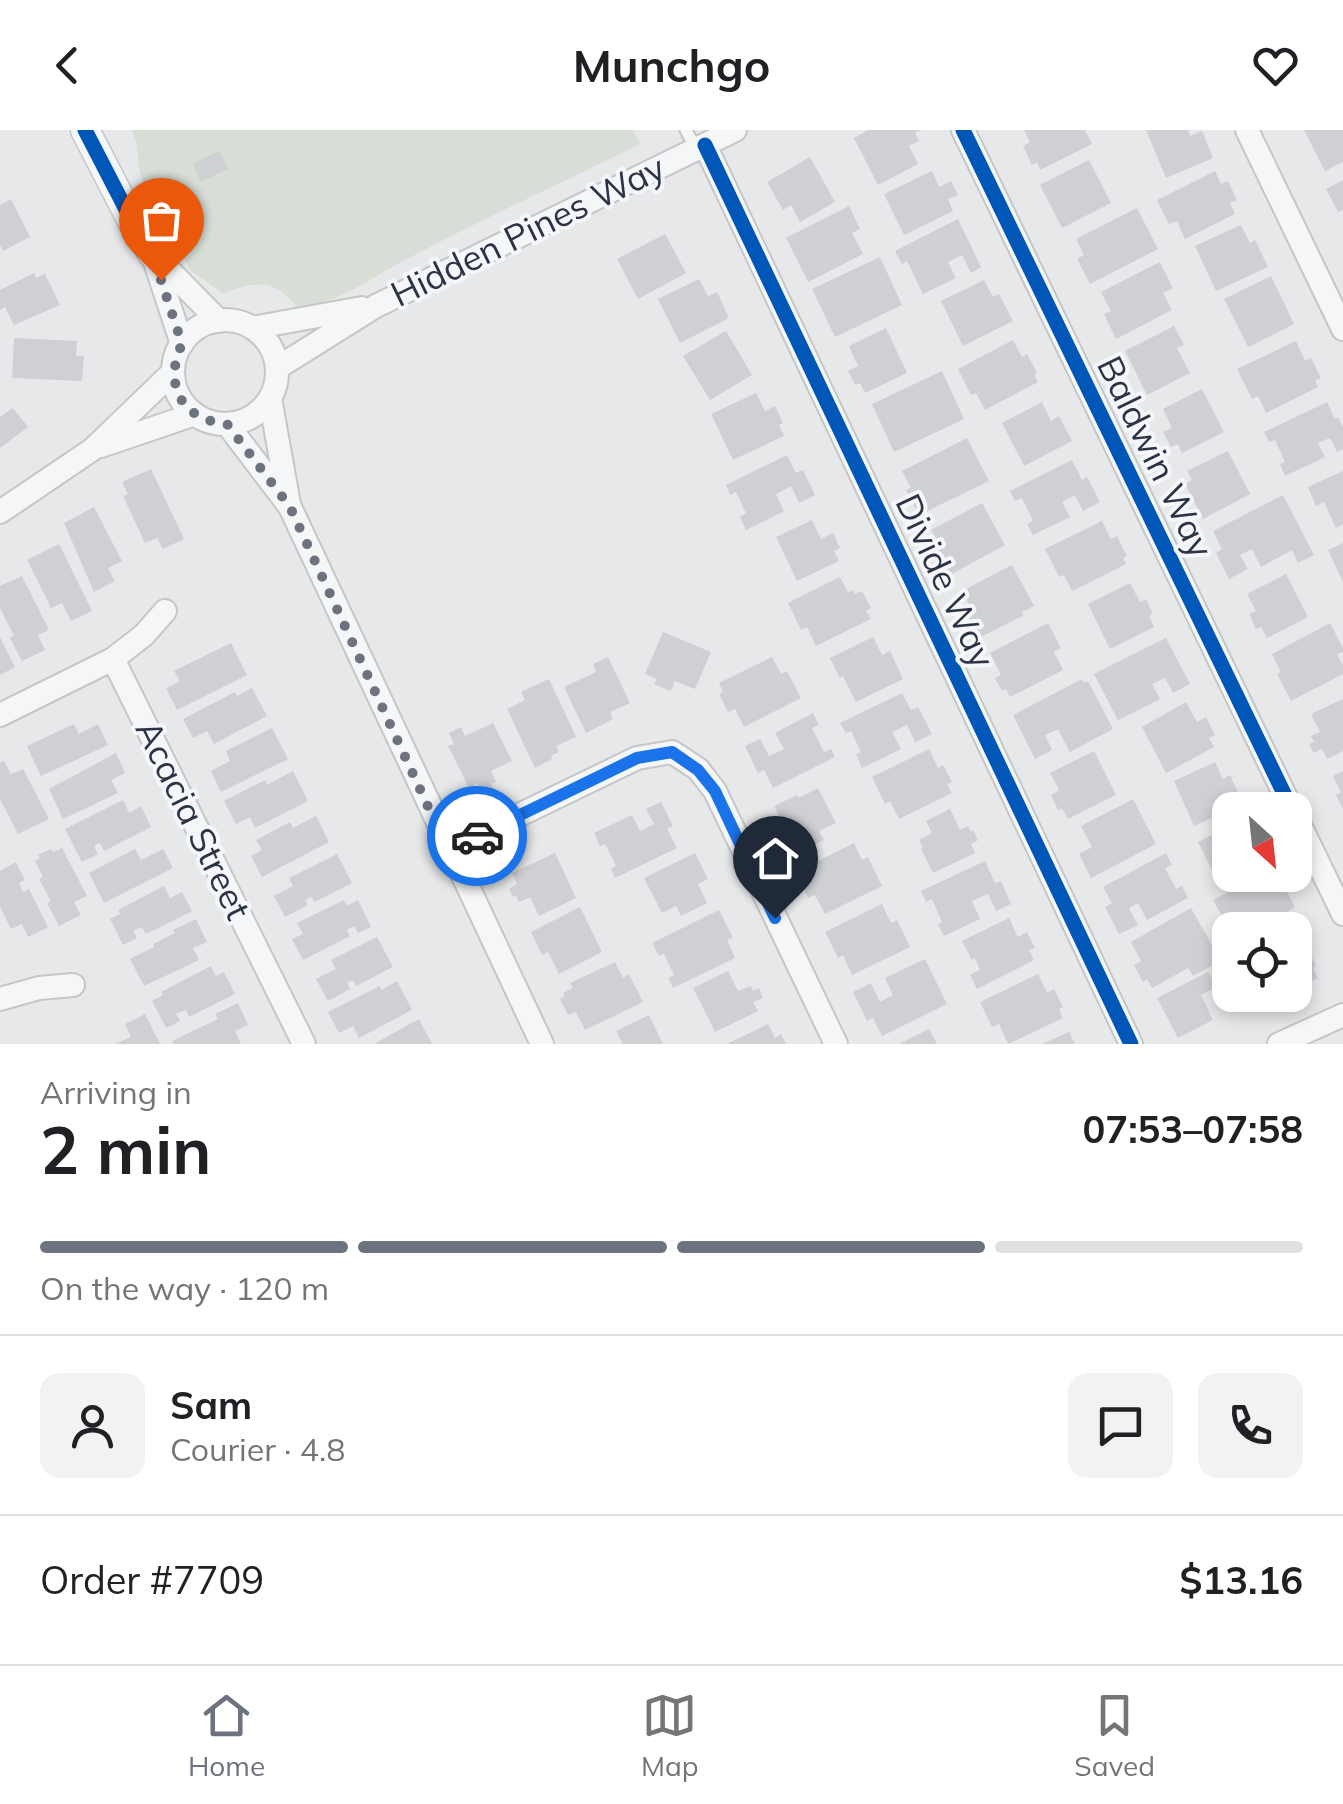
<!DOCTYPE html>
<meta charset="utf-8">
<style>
body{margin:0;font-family:Mulish,sans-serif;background:#f2f2f2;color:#202124;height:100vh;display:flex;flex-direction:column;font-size:38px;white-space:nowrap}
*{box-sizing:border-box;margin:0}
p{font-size:32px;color:#757577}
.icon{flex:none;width:55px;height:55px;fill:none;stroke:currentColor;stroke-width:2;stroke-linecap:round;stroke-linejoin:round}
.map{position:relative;height:914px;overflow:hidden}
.sheet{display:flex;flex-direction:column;background:#fff;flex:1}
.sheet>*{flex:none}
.needle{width:65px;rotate:153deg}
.buttons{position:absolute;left:1212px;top:662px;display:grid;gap:20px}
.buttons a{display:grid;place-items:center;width:100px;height:100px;border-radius:20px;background:#fff;box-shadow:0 5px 15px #0003;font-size:50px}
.pin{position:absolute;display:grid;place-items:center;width:85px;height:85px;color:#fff;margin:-102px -42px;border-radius:50% 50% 50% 0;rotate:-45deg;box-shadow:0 0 10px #0007}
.pin .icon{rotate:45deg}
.courier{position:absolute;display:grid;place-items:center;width:100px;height:100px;margin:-50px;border:8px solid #1a73e8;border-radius:50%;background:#fff;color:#222;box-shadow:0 2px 12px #0007}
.summary em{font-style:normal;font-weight:700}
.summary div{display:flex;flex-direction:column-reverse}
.summary{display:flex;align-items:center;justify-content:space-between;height:170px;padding:0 40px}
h1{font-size:65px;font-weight:700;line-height:75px}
.bar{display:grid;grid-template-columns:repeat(4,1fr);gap:15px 10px;align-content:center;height:120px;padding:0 40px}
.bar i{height:12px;border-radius:8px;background:#e0e0e0}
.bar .on{background:#6c737f}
.bar p{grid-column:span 4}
.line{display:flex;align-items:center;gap:25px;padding:0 40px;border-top:2px solid #e0e0e0}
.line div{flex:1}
.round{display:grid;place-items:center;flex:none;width:105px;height:105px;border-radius:20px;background:#f2f2f2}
header{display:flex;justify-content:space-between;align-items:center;height:130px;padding:0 40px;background:#fff;font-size:45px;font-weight:700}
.dock{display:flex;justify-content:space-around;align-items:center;height:140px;border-top:2px solid #e0e0e0;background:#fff;font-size:28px;color:#757577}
.dock a{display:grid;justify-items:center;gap:5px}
.dock .on{color:#6c737f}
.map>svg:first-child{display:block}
.green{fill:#d6ded6}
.building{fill:#ced0d3}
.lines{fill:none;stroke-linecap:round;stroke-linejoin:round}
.service-casing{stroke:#c4c6c8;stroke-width:15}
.minor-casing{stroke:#c4c6c8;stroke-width:26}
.tertiary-casing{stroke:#c4c6c8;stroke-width:31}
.service{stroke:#f5f6f7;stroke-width:11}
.minor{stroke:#f5f6f7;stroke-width:22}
.tertiary{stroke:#f5f6f7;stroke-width:28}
.cycleway-casing{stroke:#f4f6f9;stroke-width:21}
.cycleway{stroke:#0057b8;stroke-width:15}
.done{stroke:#6c737f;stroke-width:10;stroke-dasharray:0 18}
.route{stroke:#1a73e8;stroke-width:12}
.labels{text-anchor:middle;stroke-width:8;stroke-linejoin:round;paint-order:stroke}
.street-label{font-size:35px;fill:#2b3445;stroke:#f4f6f9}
</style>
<header><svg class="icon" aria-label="back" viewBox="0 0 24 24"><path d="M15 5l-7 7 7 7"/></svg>Munchgo<svg class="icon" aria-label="heart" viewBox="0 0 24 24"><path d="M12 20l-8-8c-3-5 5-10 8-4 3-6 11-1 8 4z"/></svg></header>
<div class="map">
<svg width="1343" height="914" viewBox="0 0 1343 914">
<rect width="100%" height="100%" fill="#e6e8ea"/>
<path class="green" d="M132,0h501l7,14c-76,38 -154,73 -229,113 -34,17 -66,42 -104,50 -13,2 -15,-8 -25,-15 -18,-13 -40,-7 -58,2l-33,-23 -49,-92c-6,-16 -2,-33 -10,-49z"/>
<path class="building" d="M868,0h53l-6,3 4,8 -10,5 9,18 -40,21 -24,-47z
M1024,0h61l7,14 -52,26 -3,-8 -5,3 -9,-19 7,-4z
M1146,0h42l2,6 12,-5 11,27 -47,20z
M1304,0h39v32l-18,9z
M219,21l9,18 -27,13 -8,-18z
M810,27l25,45 -35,20 -9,-17 -8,5 -16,-28z
M1089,30l22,43 -49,25 -22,-43z
M932,41l7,16 12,-6 7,14 -10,4 5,12 -49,24 -20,-41z
M1215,41l6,13 7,-3 9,19 -7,3 5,11 -50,25 -8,-18 -8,3 -12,-24z
M1343,50v30l-5,2 -12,-23z
M11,69l19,38 -27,14 -3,-6v-40z
M849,76l11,23 -8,4 11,21 -55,28 -22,-44z
M1137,78l21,41 -68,35 -13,-25 7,-4 -8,-16z
M958,89l23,48 -10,6 -9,-18 -14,7 8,16 -33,16 -16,-33 -5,3 -7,-13z
M1241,95l9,18 5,-3 13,27 -52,24 -21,-45z
M665,104l21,39 -48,26 -21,-40z
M880,127l22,48 -67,32 -23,-48z
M1160,132l13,26 -10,5 9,17 -56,29 -12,-25 7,-3 -10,-19z
M34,143l2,5 9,-4 15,31 -46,20 -9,-18 -5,3v-20z
M1271,146l23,48 -46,23 -24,-48z
M699,149l9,17 9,-4 12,26 -49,25 -22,-44z
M984,150l9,17 6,-3 14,27 -50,25 -22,-45z
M1174,196l10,19 -7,3 13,25 -43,22 -22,-44z
M886,198l21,45 -42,20 -5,-10 -5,2 -7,-14 10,-5 -9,-20z
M726,201l26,44 -42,25 -27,-44z
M14,208l63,3 -1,15h8l-2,25 -70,-3z
M1013,210l9,17 5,-3 10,19 -3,2 4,7 -53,28 -9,-17 -5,2 -13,-26z
M1296,211l9,20 6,-3 10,20 -6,3 3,6 -52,26 -8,-17 -6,3 -15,-30z
M942,241l22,48 -70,33 -22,-48z
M1202,259l22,43 -42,21 -4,-9 -7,3 -8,-15 9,-4 -9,-19z
M756,263l9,18 10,-5 8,17 -4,2 5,11 -51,24 -22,-46z
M1042,272l9,19 8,-5 13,25 -48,25 -22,-43z
M1327,272l8,17 3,-2 5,10v22l-6,3 -7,-14 -12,5 7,14 -40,19 -5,-12 5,-2 -10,-22 -6,2 -5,-10z
M13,278l15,19 -28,21v-31z
M967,308l22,43 -70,34 -13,-25 5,-2 -9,-17z
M1228,321l22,43 -47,25 -18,-35 7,-4 -5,-9z
M787,325l9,18 7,-3 12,25 -16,8 -8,-17 -15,8 8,17 -38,19 -6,-13 6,-4 -10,-21 -6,3 -4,-10z
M1072,330l10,20 5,-3 13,25 -17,9 -8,-16 -13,7 8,15 -37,18 -6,-11 6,-3 -11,-23 -7,3 -5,-10z
M151,339l33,70 -21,10 -6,-11 -12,5 -22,-47 5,-2 -6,-12z
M1343,341v53l-7,4 -12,-26 -8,4 -8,-19z
M1283,365l31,60 -16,8 -6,-13 -31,17 -9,-18 -12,6 8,14 -19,10 -13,-26 6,-4 -9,-18z
M982,373l23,42 -57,31 -14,-27 6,-3 -9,-16z
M94,377l28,54 -14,7 7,13 -21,11 -30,-69z
M812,390l9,19 12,-6 7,15 -6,3 5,10 -42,20 -21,-44z
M1102,391l9,18 6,-3 10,20 -4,2 3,6 -54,27 -8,-16 -5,2 -14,-28z
M1343,413v39l-15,-32z
M59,414l33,67 -21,10 -9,-18 -11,5 -24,-48z
M1012,435l22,41 -12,6 2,3 -45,23 -15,-28 6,-3 -8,-16z
M1286,444l22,43 -41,21 -6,-11 -5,2 -7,-15 7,-3 -9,-17z
M22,446l27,54 -11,5 7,15 -23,11 -12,-23 4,-2 -14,-28v-22z
M840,447l8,15 5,-2 2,4 7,-3 9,17 -5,3 5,8 -55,27 -9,-19 -6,3 -13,-27z
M1130,453l10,19 6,-3 7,15 -4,2 5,11 -44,22 -22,-45z
M1048,493l13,25 -7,4 9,18 -53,27 -4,-8 -4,2 -7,-13 6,-3 -11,-22z
M1330,493l13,25v4l-6,2 6,11v9l-52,27 -14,-27 4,-2 -9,-18z
M663,502l48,20 -16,37 -20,-8 -4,10 -17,-7 3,-5 -12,-5z
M0,507l15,30 -15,8z
M873,507l9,18 8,-4 13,28 -47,23 -13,-26 -3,2 -10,-20z
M1166,508l24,46 -17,9 -8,-15 -13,6 8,15 -42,21 -24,-46z
M231,513l16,32 -70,35 -11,-22 14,-7 -6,-10z
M608,527l22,46 -20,9 3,7 -27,14 -22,-46 32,-15 -3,-8z
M772,527l9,17 6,-3 14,27 -57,29 -9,-18 -7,3 -9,-18 4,-2 -4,-9z
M549,549l27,58 -20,9 3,6 -8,4 1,3 -17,9 -28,-59 18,-9 -4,-8z
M1082,549l2,4 4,-2 25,48 -43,23 -12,-23 -13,6 7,15 -17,9 -22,-44z
M252,558l15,28 -53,28 -7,-13 -14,7 -10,-19 52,-27 2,4z
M902,563l9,17 7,-3 14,27 -17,8 -8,-17 -15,7 9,17 -39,19 -6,-14 5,-2 -10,-21 -5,2 -6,-10z
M1343,569v52l-16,8 -5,-10 -8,4 -5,-9 5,-2 -3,-6 9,-4 -9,-18z
M1186,572l11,20 9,-5 9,18 -6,3 5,9 -48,26 -24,-46z
M813,583l6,12 -7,3 12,24 7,-3 4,8 -62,31 -9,-18 -6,3 -13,-27 15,-7 9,17 15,-7 -9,-16z
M493,593l19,38 -21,10 5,11 -5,2 2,5 -10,5 -5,-11 -9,5 -21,-42 6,-2 -5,-11 12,-6 4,9z
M74,594l5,10 19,-10 10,21 -67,31 -14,-30z
M272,598l16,31 -67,33 -10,-21 19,-10 -4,-10z
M929,619l9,19 5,-3 9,17 -5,2 5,9 -53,26 -9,-18 -5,3 -13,-27z
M1094,621l22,44 -48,24 -6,-11 -4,2 -7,-15 8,-5 -9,-17z
M116,623l9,20 -14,7 7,13 -55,26 -14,-30z
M4,631l7,13 12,-5 26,50 -31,15 -18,-35v-36z
M1215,632l8,17 7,-4 13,29 -49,22 -20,-45z
M293,641l15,30 -53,27 -5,-11 -14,7 -12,-23 41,-21 2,5z
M1343,641v38l-7,-14 5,-3 -8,-16z
M818,658l18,35 -17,8 5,9 -21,11 -10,-20 -11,5 -3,-6 -4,2 -4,-9 9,-5 -6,-12 23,-11 2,3z
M1133,669l23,45 -65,34 -12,-24 13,-7 -11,-21z
M123,670l6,13 12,-7 10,21 -47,24 -4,-8 -6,3 4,8 -16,8 -17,-33z
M661,672l12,24 -6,3 10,19 -62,30 -4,-9 5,-3 -11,-22 -5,2 -6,-13 38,-18 8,16 14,-7 -8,-15z
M950,679l10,21 8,-4 3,6 2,-2 5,10 -7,4 4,9 -42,20 -12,-24 2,-1 -4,-8 13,-7 -6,-12z
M316,686l13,26 -67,35 -11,-21 11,-6 -6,-10 34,-18 3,6z
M1230,696v49h11l-21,10 -22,-43z
M854,713l8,17 6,-3 14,29 -57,28 -10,-19 -7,3 -12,-26z
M62,718l25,48 -13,6 7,13 -22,11 -12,-23 4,-2 -12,-22 4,-2 -8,-16 5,-3 -2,-3 13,-6 2,3z
M135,719l6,11 22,-11 10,19 -69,35 -15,-30z
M555,723l21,45 -37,18 -9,-19 -11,5 -3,-7 -3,2 -4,-8 8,-5 -5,-11z
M695,723l13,26 -10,5 9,19 -26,13 -5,-10 -14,7 -18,-35z
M1166,723l6,12 -7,3 11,21 6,-3 6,12 -41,22 -9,-17 -9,5 9,17 -19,9 -14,-27 7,-4 -9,-16z
M337,724l15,29 -38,19 -2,-5 -7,3 3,5 -23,12 -11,-21 19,-10 -4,-8z
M985,731l10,22 6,-2 10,23 -15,7 -8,-17 -16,7 8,18 -36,17 -6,-12 4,-2 -10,-23 -6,3 -5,-11z
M16,732l9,18 -6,3 4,9 6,-3 19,38 -20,10 -6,-13 -11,5 -11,-22v-36z
M1262,745h9l8,16 6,-3 10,19 -8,5 4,6 -23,12h-34l-8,-16 -4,2 -9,-16z
M164,756l6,12 12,-6 10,19 -46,23 -4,-7 -9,4 4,7 -14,7 -13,-26 10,-5 -2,-4z
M344,770l3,6 11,-6 13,27 -13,6 -4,-7 -7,4 3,6 -47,24 -11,-21 11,-5 -6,-11z
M882,774l9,19 6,-3 13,27 -58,28 -9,-20 -5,3 -13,-26z
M580,777l22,45 -43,22 -11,-22 -6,3 -11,-23z
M1191,778l30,53 -28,15 -5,-8 -36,20 -5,-9 -4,3 -9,-17 7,-4 -10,-19z
M719,780l14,28 -6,2 8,18 -62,30 -5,-10 6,-3 -10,-21 -5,2 -7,-13z
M1009,788l9,19 9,-5 8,16 -6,2 5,10 -57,29 -7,-14 10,-5 -5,-12 -3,2 -10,-19z
M196,789l11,23 -14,6 6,12 -55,26 -14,-27 24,-12 -1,-3 22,-11 -2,-3z
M1300,802l16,34 -3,2 5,10 -23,11v-55z
M377,807l16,30 -37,19 -3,-6 -6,3 3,6 -22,12 -12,-22 20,-10 -5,-9z
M925,829l22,45 -65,32 -9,-18 -6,3 -14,-29 18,-9 9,19 13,-7 -8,-17z
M615,832l8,16 6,-4 14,28 -58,28 -9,-18 -8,3 -8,-16 5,-3 -2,-3 10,-5 -3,-5z
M211,836l5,10 8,-4 11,22 -46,23 -3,-7 -10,4 4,7 -14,7 -14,-27 11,-6 -2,-3z
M728,841l10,20 13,-5 2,5 6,-3 4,10 -10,4 5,9 -43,21 -22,-44z
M1208,842l9,15 -16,8 12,25 -35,18 -21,-40z
M1038,844l9,19 7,-4 9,18 -4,2 4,9 -55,26 -9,-20 -7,3 -12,-25z
M397,851l15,29 -53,28 -6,-12 -14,7 -11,-21 52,-26 1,4z
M238,873l10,22 -13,6 6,13h-67l-2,-3 46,-22 -3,-5z
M145,884l15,30h-45l16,-7 -6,-13z
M649,885l14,29h-40l-7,-13z
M419,889l13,25h-58z
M768,894l7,14 6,-4 5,10h-59z
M929,899l8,15h-38z
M1069,902l6,12h-33z"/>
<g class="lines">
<g class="service-casing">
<path id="service" d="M686,0l10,19"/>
</g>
<g class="minor-casing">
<path id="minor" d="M963,0l329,680
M1247,0l96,199
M705,15l426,899
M152,123l30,91
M158,129l61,62
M173 242a52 52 0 1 1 104 0a52 52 0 1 1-104 0Z
M252,198l110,-20
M277,238l99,-62 359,-176
M270,268l19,106
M227,294l63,83 252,537
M101,316l94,-32
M0,382l93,-63 80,-77
M113,529l191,385
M0,585l113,-56 31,-24 21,-24
M1295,685l48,99
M449,719l188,-91 35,-6 26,17 17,22 121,253
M0,869l39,-11 34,-3
M1279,914l64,-29"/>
</g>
<g class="tertiary-casing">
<path id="tertiary" d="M85,0l47,91 20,32"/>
</g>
<use href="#service" class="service"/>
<use href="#minor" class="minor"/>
<use href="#tertiary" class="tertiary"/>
<g class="cycleway-casing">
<path id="cycleway" d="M85,0l47,91 20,32
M963,0l329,680
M705,15l426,899"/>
</g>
<use href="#cycleway" class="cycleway"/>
</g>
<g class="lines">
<path class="done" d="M161,150l21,64c-19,40 -1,76 45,80l63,83 158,343 29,-14"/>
<path class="route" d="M477,706l160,-78 35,-6 26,18 17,21 60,127"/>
</g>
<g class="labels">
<g class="street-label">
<text transform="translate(528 101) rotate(-26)" y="12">Hidden Pines Way</text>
<text transform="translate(1155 327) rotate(64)" y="12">Baldwin Way</text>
<text transform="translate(945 451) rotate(65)" y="12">Divide Way</text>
<text transform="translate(193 690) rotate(64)" y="12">Acacia Street</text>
</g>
</g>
</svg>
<div class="buttons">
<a><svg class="needle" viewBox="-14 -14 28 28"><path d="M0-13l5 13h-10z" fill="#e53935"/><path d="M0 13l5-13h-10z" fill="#757577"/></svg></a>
<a><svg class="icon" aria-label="locate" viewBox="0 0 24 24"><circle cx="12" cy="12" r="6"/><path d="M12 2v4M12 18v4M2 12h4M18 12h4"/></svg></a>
</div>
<div class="pin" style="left:161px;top:150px;background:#ea580c"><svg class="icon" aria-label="bag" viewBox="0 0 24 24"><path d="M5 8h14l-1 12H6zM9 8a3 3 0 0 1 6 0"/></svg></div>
<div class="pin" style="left:775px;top:788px;background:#1f2937"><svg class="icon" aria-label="home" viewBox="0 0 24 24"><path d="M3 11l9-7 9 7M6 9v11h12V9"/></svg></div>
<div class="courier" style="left:477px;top:706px"><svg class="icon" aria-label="car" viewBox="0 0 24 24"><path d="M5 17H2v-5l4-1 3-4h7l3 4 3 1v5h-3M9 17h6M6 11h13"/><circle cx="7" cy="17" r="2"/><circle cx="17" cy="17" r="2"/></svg></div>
</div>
<section class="sheet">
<div class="summary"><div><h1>2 min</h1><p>Arriving in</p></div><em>07:53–07:58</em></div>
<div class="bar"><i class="on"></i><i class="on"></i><i class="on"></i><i></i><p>On the way · 120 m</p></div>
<div class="line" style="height:180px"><a class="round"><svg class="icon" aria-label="person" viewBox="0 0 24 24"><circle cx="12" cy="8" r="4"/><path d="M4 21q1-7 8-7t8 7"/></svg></a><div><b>Sam</b><p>Courier · 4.8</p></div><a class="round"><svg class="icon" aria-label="chat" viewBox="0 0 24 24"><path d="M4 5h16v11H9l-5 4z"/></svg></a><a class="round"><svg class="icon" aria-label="phone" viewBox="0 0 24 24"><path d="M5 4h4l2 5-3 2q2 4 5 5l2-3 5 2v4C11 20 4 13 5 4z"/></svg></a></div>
<div class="line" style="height:130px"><div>Order #7709</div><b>$13.16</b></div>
</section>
<nav class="dock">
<a class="on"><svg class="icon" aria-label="home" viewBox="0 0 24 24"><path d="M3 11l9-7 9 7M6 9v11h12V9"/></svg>Home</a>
<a><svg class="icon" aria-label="map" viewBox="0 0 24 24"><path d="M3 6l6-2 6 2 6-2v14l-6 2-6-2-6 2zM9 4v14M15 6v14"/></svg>Map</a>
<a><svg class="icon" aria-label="saved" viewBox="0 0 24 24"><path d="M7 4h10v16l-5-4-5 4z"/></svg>Saved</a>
</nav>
